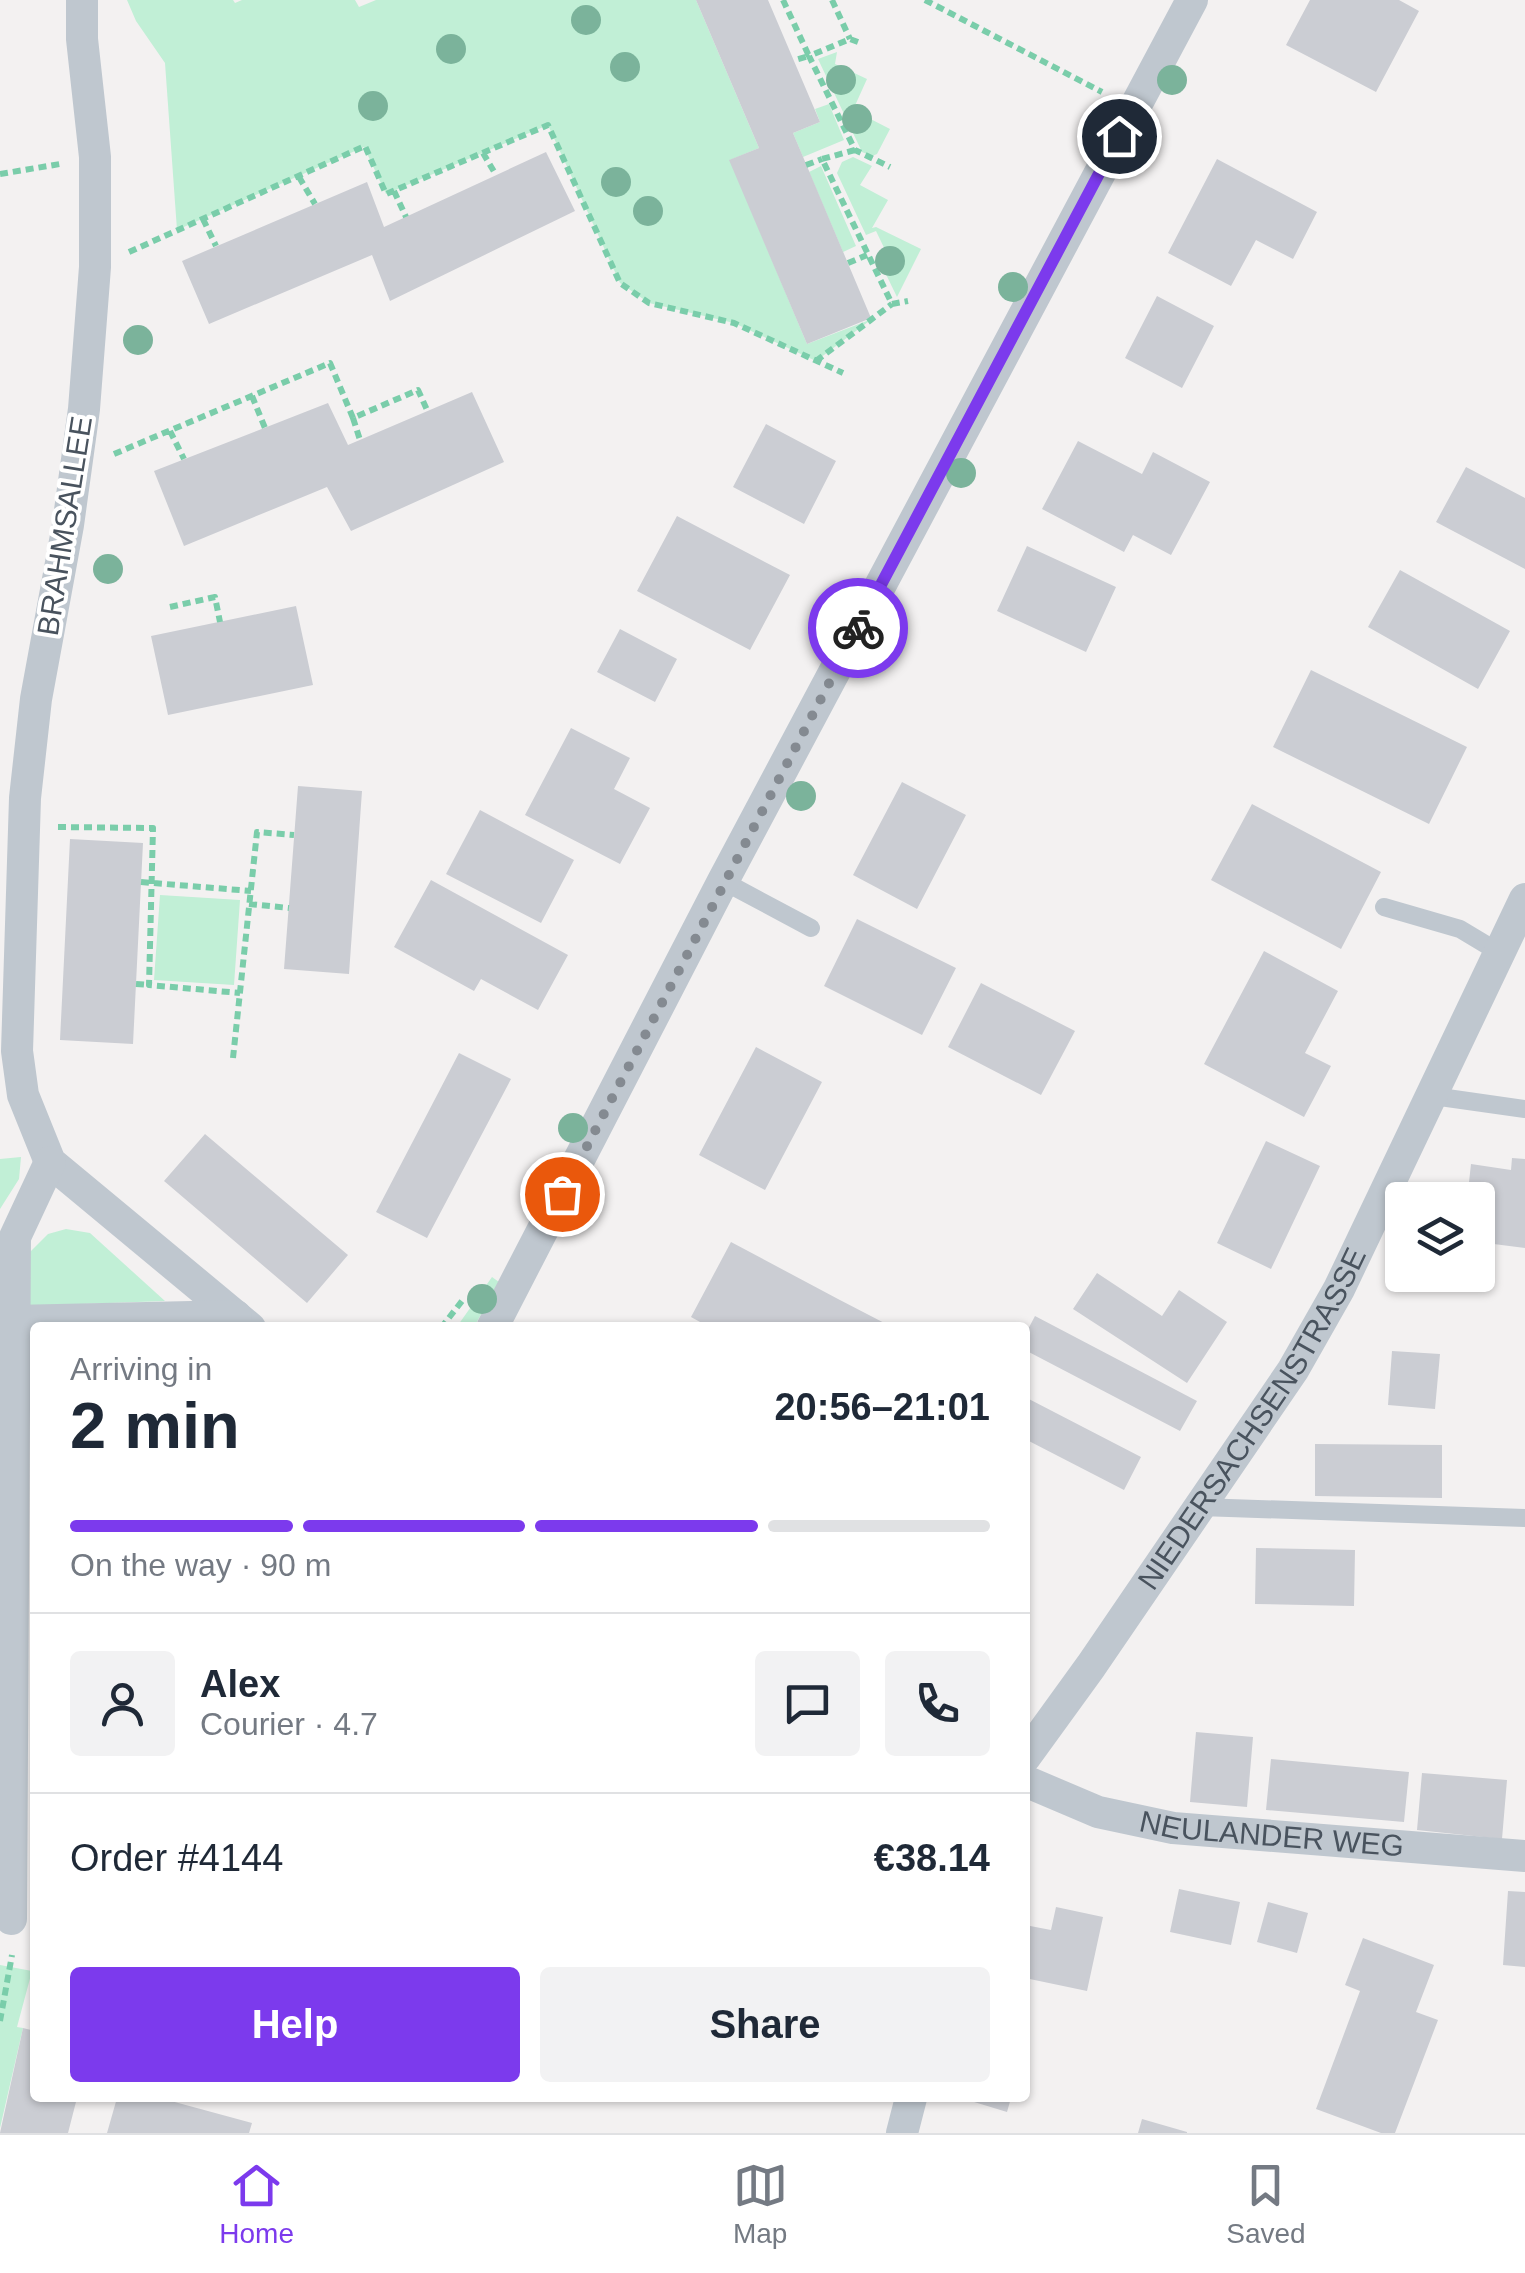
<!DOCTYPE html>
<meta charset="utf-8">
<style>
body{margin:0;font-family:Helvetica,sans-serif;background:#f2f2f3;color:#1f2937;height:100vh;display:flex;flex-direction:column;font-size:38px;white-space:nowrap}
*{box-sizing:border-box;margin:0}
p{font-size:32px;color:#747a83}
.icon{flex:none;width:55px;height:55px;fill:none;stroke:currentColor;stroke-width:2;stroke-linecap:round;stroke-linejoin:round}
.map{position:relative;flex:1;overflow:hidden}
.details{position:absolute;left:30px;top:1322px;width:1000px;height:780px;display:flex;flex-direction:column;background:#fff;border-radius:10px;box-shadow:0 2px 8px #0004}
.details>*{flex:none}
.fabs{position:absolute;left:1385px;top:1182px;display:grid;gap:20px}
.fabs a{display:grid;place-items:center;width:110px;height:110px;border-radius:10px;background:#fff;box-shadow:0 2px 8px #0004;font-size:50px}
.pin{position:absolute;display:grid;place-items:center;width:85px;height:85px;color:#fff;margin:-42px;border:5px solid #fff;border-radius:50%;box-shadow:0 2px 10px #0007}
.courier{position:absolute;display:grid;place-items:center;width:100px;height:100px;margin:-50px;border:8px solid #7c3aed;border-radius:50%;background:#fff;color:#222;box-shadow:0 2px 12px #0007}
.headline em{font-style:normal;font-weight:700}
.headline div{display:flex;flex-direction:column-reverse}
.headline{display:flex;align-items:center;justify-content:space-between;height:170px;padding:0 40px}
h1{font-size:65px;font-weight:700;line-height:75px}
.bar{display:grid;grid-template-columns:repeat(4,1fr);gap:15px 10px;align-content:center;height:120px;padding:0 40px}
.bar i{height:12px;border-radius:8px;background:#e0e1e3}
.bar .selected{background:#7c3aed}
.bar p{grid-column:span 4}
.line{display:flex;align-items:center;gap:25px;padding:0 40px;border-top:2px solid #e0e1e3}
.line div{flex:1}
.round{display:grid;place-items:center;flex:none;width:105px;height:105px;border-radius:10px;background:#f2f2f3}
.cta{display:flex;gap:20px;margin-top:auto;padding:20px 40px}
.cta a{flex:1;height:115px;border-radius:10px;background:#7c3aed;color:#fff;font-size:40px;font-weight:700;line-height:115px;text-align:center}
.cta a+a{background:#f2f2f3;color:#1f2937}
.tabs{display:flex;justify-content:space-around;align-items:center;height:140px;border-top:2px solid #e0e1e3;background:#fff;font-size:28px;color:#747a83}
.tabs a{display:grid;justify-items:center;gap:5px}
.tabs .selected{color:#7c3aed}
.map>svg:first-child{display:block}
.green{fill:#c1efd6}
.building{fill:#cbcdd3}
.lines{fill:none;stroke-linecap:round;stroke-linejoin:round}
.path{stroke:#7acdaa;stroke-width:6;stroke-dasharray:8 5;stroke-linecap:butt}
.service{stroke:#bfc7cf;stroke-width:18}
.minor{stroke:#bfc7cf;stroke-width:32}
.tree{fill:#7bb39b}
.done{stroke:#848a91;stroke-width:10;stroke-dasharray:0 18}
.route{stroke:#7c3aed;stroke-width:12}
.labels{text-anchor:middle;stroke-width:8;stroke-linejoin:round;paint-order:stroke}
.street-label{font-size:30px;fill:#49535e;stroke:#fff}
</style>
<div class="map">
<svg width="1525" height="2133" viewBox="0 0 1525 2133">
<rect width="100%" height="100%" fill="#f3f1f1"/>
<path class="green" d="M127,0h106l2,3 7,-3h113l4,7 17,-7h320l63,148 -29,12 77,184 65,-25 -56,42 -82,-38 -85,-20 -29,-20 -72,-158 -162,69 -22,-47 -187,83 -12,-167 -29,-42z
M837,52l-2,12 32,15 -14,31 37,19 -13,25 -5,2 -10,-4 -44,-93z
M829,104l15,36 -41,17 -10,-24 27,-11 -5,-13z
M853,157l19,9 -12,19 28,15 -16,28 4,-1 45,22 -24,48 -18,-37 9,-4 -12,-25 -10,4 -29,-62 5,-11z
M821,166l35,80 -13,6 -34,-80z
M160,895l80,5 -6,85 -80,-5z
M21,1157l-2,22 -19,30v-50z
M66,1229l24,4 75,68 -139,5 4,-54 18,-18z
M492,1277l7,5 -25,45 -18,1z
M0,1965l32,6 -15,56 6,1 -23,100z"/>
<path class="building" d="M696,0h72l52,122 -27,11 78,185 -64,26 -78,-184 30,-12z
M1310,0h89l20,11 -43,81 -90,-47z
M546,152l29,59 -185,90 -18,-46 -163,69 -27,-63 185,-79 17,45z
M1217,159l100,53 -24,47 -37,-19 -25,46 -63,-33z
M1157,296l57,30 -32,62 -57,-30z
M472,392l32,70 -153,69 -24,-44 -143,59 -30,-75 174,-68 20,42z
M766,424l70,37 -32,63 -71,-37z
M1078,441l64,33 11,-22 57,30 -39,73 -38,-20 -9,17 -82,-43z
M1466,467l59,31v71l-89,-47z
M677,516l113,59 -40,75 -113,-59z
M1027,546l89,41 -30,65 -89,-41z
M1400,570l110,61 -32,58 -110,-62z
M296,606l17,79 -145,30 -17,-79z
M620,629l57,30 -22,43 -58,-30z
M1311,670l156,77 -38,77 -156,-77z
M571,728l59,30 -16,31 36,19 -30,56 -95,-49z
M902,782l64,33 -49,94 -64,-34z
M298,786l64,5 -13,183 -65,-5z
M1252,804l129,68 -40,77 -130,-69z
M480,810l94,50 -33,63 -95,-49z
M70,839l73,4 -10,201 -73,-4z
M431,880l137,75 -30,55 -57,-31 -7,12 -80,-44z
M857,919l99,49 -34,67 -98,-49z
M1264,951l74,40 -33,62 26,13 -27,51 -100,-53z
M981,983l94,48 -34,64 -93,-48z
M756,1047l66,35 -57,108 -66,-35z
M459,1053l52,26 -84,159 -51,-26z
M205,1134l143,121 -41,48 -143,-122z
M1266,1141l54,25 -49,103 -54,-26z
M1512,1158l13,1v89l-47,-6v-42h-11l4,-36 40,6z
M731,1242l107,57 56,29h-183l-20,-11z
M1097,1273l65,43 17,-26 48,32 -40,61 -114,-74z
M1035,1316l162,85 -17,30 -155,-81v-15z
M1392,1351l48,3 -5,55 -47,-4z
M1025,1397l116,60 -17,33 -99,-51z
M1315,1444l127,1v53l-127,-2z
M1256,1548l99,2 -1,56 -99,-2z
M1196,1732l57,5 -6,70 -57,-5z
M1271,1759l138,13 -5,50 -138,-12z
M1422,1773l85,7 -5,59 -85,-9z
M1179,1889l61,13 -9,43 -61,-13z
M1508,1891l17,1v75l-22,-2z
M1268,1902l40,11 -11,40 -40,-11z
M1056,1907l47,10 -16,74 -62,-13v-53l26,5z
M1363,1938l71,27 -18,47 22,8 -43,113h-14l-65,-24 44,-118 -15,-6z
M23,2028l12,3v67h42l-9,35h-68z
M117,2098h43l92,25 -3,10h-142z
M961,2098h50l-4,14z
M1142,2119l45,13v1h-49z"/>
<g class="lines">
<path class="path" d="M783,0l26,56 -14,4
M832,0l18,39
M925,0l177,92
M858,42l-8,-3 -41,17 46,94 35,17
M855,150l-33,9 70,145 16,-3
M483,153l13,22
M806,165l16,-6
M0,174l60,-10
M299,177l16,27
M394,191l12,26
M203,219l13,27
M129,252l236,-106 21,48 162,-69 72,158 29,20 85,20 109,50
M848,263l19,-8
M816,361l76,-57
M252,396l13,32
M353,418l7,22
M170,431l14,28
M114,454l216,-91 23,55 65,-28 10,22
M170,607l45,-10 5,25
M58,827l95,1 -4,157 91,8
M141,882l110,9
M249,904l40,4
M136,984l13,1
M233,1058l24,-226 37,3
M441,1328l21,-27
M0,2021l12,-66"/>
<path class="service" d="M723,881l88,47
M1384,907l76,22 40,24
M1433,1096l92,13
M1200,1507l325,11"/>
<g class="minor">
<path d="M82,0v39l13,118v110l-11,142 -16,116 -32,174 -11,99 -8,253 6,44 27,67 200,166"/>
<path d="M13,1321l223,-5"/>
<path d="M492,1328l231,-447 469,-881"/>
<path id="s1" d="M1025,1757l66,-91 202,-296 46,-81 186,-390"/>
<path id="s2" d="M1025,1781l73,31 75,16 352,28"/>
<path d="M11,1919l4,-682 35,-75"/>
<path d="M902,2133l9,-35"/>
</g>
</g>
<g class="tree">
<circle cx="586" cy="20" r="15"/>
<circle cx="451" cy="49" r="15"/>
<circle cx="625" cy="67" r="15"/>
<circle cx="841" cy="80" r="15"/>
<circle cx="1172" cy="80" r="15"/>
<circle cx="373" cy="106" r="15"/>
<circle cx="857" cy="119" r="15"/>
<circle cx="1093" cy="136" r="15"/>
<circle cx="616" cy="182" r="15"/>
<circle cx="648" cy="211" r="15"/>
<circle cx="890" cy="261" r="15"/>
<circle cx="1013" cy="287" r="15"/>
<circle cx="138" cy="340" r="15"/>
<circle cx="961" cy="473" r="15"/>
<circle cx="108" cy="569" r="15"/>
<circle cx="879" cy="639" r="15"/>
<circle cx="801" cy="796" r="15"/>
<circle cx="573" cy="1128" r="15"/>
<circle cx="482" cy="1299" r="15"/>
</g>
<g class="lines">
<path class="done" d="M562,1194l296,-566"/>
<path class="route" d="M858,628l261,-492"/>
</g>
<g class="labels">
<g class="street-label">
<text transform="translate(65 526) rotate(-81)" y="10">BRAHMSALLEE</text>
<text dy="10" stroke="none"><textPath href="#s1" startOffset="408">NIEDERSACHSENSTRASSE</textPath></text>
<text dy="10" stroke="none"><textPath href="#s2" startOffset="255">NEULANDER WEG</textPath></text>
</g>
</g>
</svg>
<div class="fabs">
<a><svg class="icon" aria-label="layers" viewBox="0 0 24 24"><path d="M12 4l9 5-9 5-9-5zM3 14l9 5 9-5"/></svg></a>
</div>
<div class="pin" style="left:562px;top:1194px;background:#ea580c"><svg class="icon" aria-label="bag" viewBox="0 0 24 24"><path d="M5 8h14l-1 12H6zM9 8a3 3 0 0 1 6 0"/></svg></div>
<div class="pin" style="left:1119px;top:136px;background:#1f2937"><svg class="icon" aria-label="home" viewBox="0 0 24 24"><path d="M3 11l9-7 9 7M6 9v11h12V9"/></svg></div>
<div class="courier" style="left:858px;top:628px"><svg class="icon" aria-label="bike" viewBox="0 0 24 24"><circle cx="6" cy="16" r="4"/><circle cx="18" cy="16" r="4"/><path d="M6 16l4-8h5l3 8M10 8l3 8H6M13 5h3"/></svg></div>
<section class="details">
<div class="headline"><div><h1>2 min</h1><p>Arriving in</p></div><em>20:56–21:01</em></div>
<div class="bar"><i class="selected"></i><i class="selected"></i><i class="selected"></i><i></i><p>On the way · 90 m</p></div>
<div class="line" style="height:180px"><a class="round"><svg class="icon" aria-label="person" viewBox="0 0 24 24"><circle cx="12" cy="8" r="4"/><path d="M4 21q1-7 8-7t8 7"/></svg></a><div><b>Alex</b><p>Courier · 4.7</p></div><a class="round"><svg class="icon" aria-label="chat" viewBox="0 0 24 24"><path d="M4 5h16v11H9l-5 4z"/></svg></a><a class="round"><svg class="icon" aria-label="phone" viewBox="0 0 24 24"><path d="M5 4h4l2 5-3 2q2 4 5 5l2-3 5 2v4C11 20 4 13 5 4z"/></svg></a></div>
<div class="line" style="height:130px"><div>Order #4144</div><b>€38.14</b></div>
<div class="cta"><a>Help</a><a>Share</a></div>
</section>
</div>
<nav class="tabs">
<a class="selected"><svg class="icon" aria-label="home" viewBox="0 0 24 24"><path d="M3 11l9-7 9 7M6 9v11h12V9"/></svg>Home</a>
<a><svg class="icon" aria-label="map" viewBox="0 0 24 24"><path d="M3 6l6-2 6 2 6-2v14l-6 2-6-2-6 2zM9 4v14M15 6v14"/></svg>Map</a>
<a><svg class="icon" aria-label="saved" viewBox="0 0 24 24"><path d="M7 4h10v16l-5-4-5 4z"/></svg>Saved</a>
</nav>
